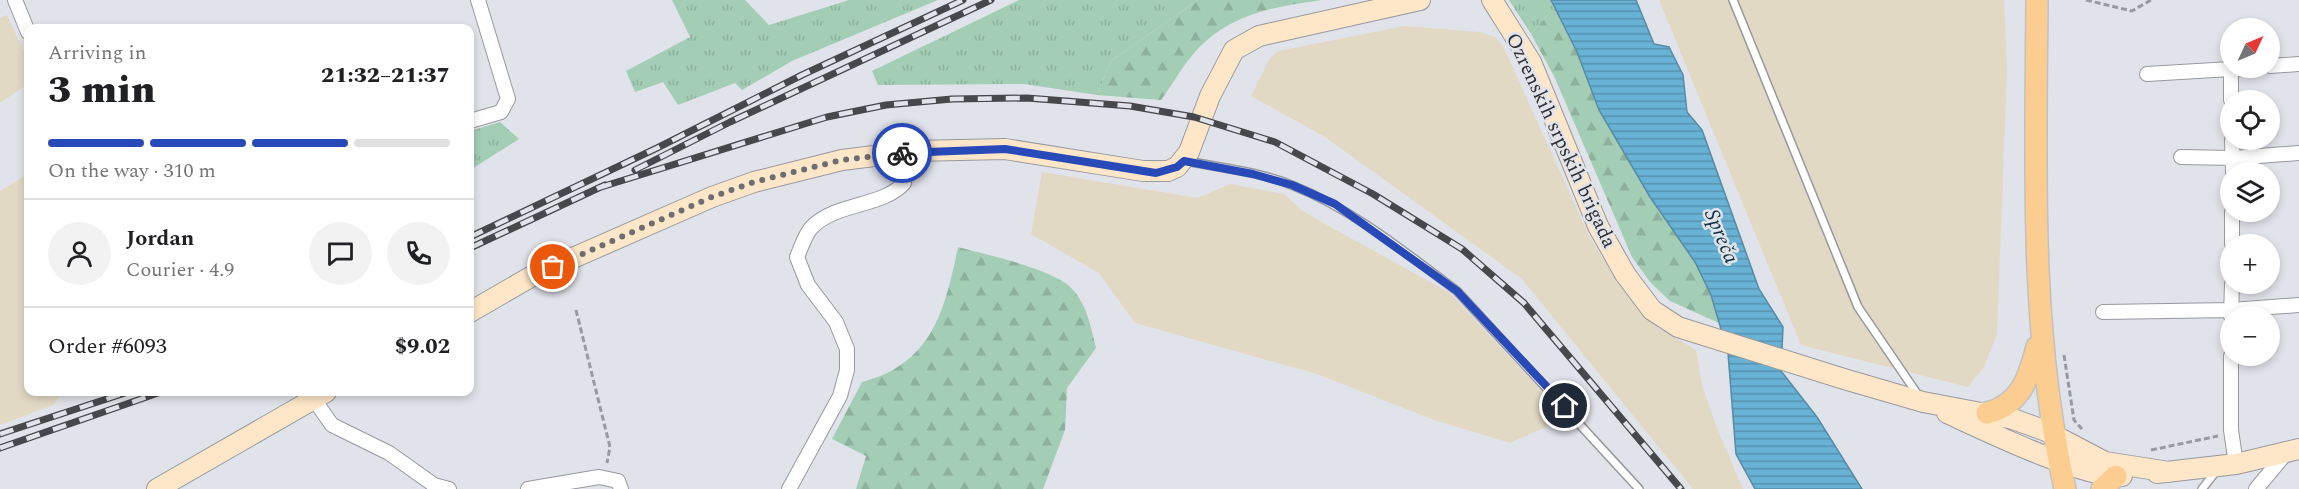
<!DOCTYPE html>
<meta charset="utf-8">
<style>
body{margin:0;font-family:Spectral,serif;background:#f2f2f2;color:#202124;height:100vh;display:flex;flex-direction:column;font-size:22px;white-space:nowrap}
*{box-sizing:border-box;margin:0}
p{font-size:20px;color:#757577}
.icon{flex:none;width:33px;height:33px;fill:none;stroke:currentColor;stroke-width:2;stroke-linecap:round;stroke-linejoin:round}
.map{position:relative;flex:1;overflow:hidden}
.side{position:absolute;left:24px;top:24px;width:450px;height:372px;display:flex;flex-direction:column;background:#fff;border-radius:12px;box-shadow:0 3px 9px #0003}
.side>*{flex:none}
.needle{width:39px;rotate:46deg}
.fabs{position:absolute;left:2220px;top:18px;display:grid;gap:12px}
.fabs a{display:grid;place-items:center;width:60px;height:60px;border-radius:50%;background:#fff;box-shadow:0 3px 9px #0003;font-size:30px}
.pin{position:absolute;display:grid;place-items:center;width:51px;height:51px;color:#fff;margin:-26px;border:3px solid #fff;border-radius:50%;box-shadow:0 2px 6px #0007}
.courier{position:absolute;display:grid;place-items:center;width:60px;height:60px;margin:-30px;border:4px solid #2849b8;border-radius:50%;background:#fff;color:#222;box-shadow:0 2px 8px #0007}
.head em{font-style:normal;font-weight:800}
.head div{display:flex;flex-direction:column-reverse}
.head{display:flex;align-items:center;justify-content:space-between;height:102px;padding:0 24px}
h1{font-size:39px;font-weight:800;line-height:45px}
.bar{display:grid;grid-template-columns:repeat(4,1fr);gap:9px 6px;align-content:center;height:72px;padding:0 24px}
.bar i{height:8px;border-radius:4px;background:#e0e0e0}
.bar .on{background:#2849b8}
.bar p{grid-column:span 4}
.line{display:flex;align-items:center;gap:15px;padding:0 24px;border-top:2px solid #e0e0e0}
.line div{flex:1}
.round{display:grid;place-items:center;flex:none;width:63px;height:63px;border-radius:32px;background:#f2f2f2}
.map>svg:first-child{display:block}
.industrial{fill:#e2d9c4}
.grass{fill:url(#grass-tufts)}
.forest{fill:url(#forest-firs)}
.water{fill:url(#water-rules);stroke:#578ba5;stroke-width:1.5}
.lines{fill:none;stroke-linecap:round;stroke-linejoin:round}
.lane-casing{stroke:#97999f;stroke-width:10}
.street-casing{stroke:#97999f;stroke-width:16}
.secondary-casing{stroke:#97999f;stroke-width:22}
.primary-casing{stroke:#c0c1c2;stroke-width:24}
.path{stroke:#999a9f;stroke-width:3;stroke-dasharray:6 3;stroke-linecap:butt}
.lane{stroke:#fff;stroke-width:7}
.street{stroke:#fff;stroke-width:14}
.secondary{stroke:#fee6c8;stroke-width:20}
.primary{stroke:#fccd90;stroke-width:21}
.rail-casing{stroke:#47484c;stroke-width:7}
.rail{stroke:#e1e3ea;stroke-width:4.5;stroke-dasharray:14;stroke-linecap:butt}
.done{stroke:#6d6e72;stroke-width:6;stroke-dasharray:0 10.8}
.route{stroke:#2849b8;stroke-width:8}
.labels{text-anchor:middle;stroke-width:5;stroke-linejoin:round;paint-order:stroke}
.street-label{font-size:20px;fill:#2e2f32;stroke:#e1e3ea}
.water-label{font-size:21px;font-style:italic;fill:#0d2f3f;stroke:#e1e3ea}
</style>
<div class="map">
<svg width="2299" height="489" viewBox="0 0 2299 489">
<defs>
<pattern id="grass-tufts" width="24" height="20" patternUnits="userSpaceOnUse" patternTransform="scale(1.5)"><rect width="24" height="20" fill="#a3ceb5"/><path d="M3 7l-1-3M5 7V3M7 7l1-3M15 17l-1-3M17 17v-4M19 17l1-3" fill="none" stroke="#8db19c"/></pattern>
<pattern id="forest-firs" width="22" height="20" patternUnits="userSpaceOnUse" patternTransform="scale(1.5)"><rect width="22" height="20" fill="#a3ceb5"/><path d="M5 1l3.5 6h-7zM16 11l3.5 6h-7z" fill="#8db19c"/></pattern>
<pattern id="water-rules" width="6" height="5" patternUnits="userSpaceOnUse" patternTransform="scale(1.5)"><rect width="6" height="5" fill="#68b2d6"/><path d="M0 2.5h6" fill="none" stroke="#5691ae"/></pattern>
</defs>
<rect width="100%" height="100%" fill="#e1e3ea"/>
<path class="industrial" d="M1659,0h345l3,70 -10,264 -13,33 -16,20 -167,-42z
M7,15l21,45v24l-28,19v-85z
M1405,26l75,6 15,5 8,9 87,192 28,45 40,45 38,22 6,35 14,41 27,63h-50l-171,-210 -197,-142 -74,-41 19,-38 8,-7z
M1042,172l156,26 32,-14 54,10 16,15 18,11 132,73 116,125 -56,25 -76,-23 -117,-46 -182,-51 -36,-50 -68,-39z
M28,174v218h44l-12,4 -7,9 -53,20v-234z"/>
<path class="grass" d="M672,0h73l24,25 80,-25h89l-146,61 -50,29 -7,-7 -57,22 -15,-23 -28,10 -9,-21 64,-34z
M1019,0h179l-87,61 -14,34 -73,-11 -146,1 -6,-14z
M1509,0h42l4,7 -24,27z
M500,122l19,17 -49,31v-39z"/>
<path class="forest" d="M1198,0h124c-42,6 -83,12 -116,41 -18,15 -31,40 -45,59l-64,-5 14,-34z
M1555,7l95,190 45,65 16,33 8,28 -49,-22 -20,-19 -18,-25 -78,-181 -23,-42z
M958,247c29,8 87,20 110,38 18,15 23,42 28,63l-29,40 -2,42 -22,59h-187l10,-33 -34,-17 30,-57c70,-18 83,-72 96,-135z"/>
<path class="water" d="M1551,0h85l18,44 15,3 14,28 4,37 15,18 57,159 24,38 -2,44 36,46 45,72h-107l-19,-35 -8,-101 -17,-58 -16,-33 -45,-65 -51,-87 -22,-58z"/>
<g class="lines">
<g class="lane-casing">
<path id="lane" d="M1733,0l125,307 60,88
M1186,161c36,7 75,11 108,25 60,24 112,67 163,105l182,198
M2202,489l15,-19"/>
</g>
<g class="street-casing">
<path id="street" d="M15,0l13,32
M2270,66l29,-2
M2147,74l84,-5
M2231,100v-31l21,-1
M470,121l31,-9 7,-13 -30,-99
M2232,140l1,32
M2181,157l52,1 66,-5
M2232,244v-32
M2103,312l128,-2 68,-5
M2231,316l1,-32
M2231,356v74l5,34
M313,398l19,27 57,28 45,32 15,4
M528,489l71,-12 19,4 3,8
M789,489l51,-93 7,-26v-21l-11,-27 -28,-37 -11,-28c4,-9 8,-23 15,-30 25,-25 71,-20 92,-44l-3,-30
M2256,489l31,-37"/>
</g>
<g class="secondary-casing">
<path id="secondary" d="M1492,0l39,62 67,164 27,48 27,36 26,17 166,52 79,23 90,17 33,12 59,31 64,10
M470,312l64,-37 178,-78 42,-15 88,-22 72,-9 91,-2 138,22h25l9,-4 12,-15 21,-56 24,-46 25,-14 161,-36
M1947,413c37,17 138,66 175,63
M2157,473l79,-9 63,-15
M157,489l169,-97"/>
</g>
<g class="primary-casing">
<path id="primary" d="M2037,0c-1,163 -8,329 28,489
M1987,413c34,-8 42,-36 50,-66
M2102,489l14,-13"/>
</g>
<path class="path" d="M2086,0l46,11 19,-11
M576,310l34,137 -3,16
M2064,355l10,65 8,9
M2151,450l67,-14"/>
<use href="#lane" class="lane"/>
<use href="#street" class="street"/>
<use href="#secondary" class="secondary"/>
<use href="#primary" class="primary"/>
<g class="rail-casing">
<path id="rail" d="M635,170l95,-48 261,-122
M598,188l229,-71 59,-12 66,-6 75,-1 103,8 64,11 81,25 98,52 89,55 62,54 157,186
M470,237l187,-89 145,-73 161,-75
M470,248l135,-63
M0,434l128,-42
M0,448l161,-56"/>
</g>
<use href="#rail" class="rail"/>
</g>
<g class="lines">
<path class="done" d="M553,267l159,-70 42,-15 88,-22 60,-7"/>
<path class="route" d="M902,153l103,-4 151,24 21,-6 7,-6 69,13 39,11 43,19 122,87 108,115"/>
</g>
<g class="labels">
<g class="street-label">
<text transform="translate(1562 140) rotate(65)" y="7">Ozrenskih srpskih brigada</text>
</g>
<g class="water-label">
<text transform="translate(1722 236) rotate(67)" y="7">Spreča</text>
</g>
</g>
</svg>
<div class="fabs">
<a><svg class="needle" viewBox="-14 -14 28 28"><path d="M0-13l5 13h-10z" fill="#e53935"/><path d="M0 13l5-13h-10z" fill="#757577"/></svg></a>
<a><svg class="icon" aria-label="locate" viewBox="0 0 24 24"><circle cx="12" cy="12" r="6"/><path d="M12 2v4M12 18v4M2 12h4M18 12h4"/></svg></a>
<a><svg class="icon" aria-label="layers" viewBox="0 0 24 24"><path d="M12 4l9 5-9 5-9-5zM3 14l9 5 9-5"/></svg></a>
<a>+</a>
<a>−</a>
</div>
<div class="pin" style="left:553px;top:267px;background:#ea580c"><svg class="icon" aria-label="bag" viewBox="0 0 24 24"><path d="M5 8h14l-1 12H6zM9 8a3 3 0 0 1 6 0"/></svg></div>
<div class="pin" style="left:1565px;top:406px;background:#1f2937"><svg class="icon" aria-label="home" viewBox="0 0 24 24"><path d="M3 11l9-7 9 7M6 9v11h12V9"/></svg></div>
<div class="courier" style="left:902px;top:153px"><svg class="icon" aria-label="bike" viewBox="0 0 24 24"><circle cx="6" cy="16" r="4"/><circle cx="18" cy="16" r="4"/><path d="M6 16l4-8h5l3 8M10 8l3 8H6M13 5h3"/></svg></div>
<section class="side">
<div class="head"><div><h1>3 min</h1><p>Arriving in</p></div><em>21:32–21:37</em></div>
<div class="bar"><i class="on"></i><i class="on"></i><i class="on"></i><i></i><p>On the way · 310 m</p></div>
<div class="line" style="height:108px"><a class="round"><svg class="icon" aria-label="person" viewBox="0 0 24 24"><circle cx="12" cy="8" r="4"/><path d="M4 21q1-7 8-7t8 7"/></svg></a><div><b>Jordan</b><p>Courier · 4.9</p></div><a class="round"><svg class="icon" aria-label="chat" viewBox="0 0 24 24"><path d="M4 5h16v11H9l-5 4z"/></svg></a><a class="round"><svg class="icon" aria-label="phone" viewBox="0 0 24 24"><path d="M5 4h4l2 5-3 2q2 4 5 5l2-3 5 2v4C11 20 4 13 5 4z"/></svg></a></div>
<div class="line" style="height:78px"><div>Order #6093</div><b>$9.02</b></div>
</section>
</div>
